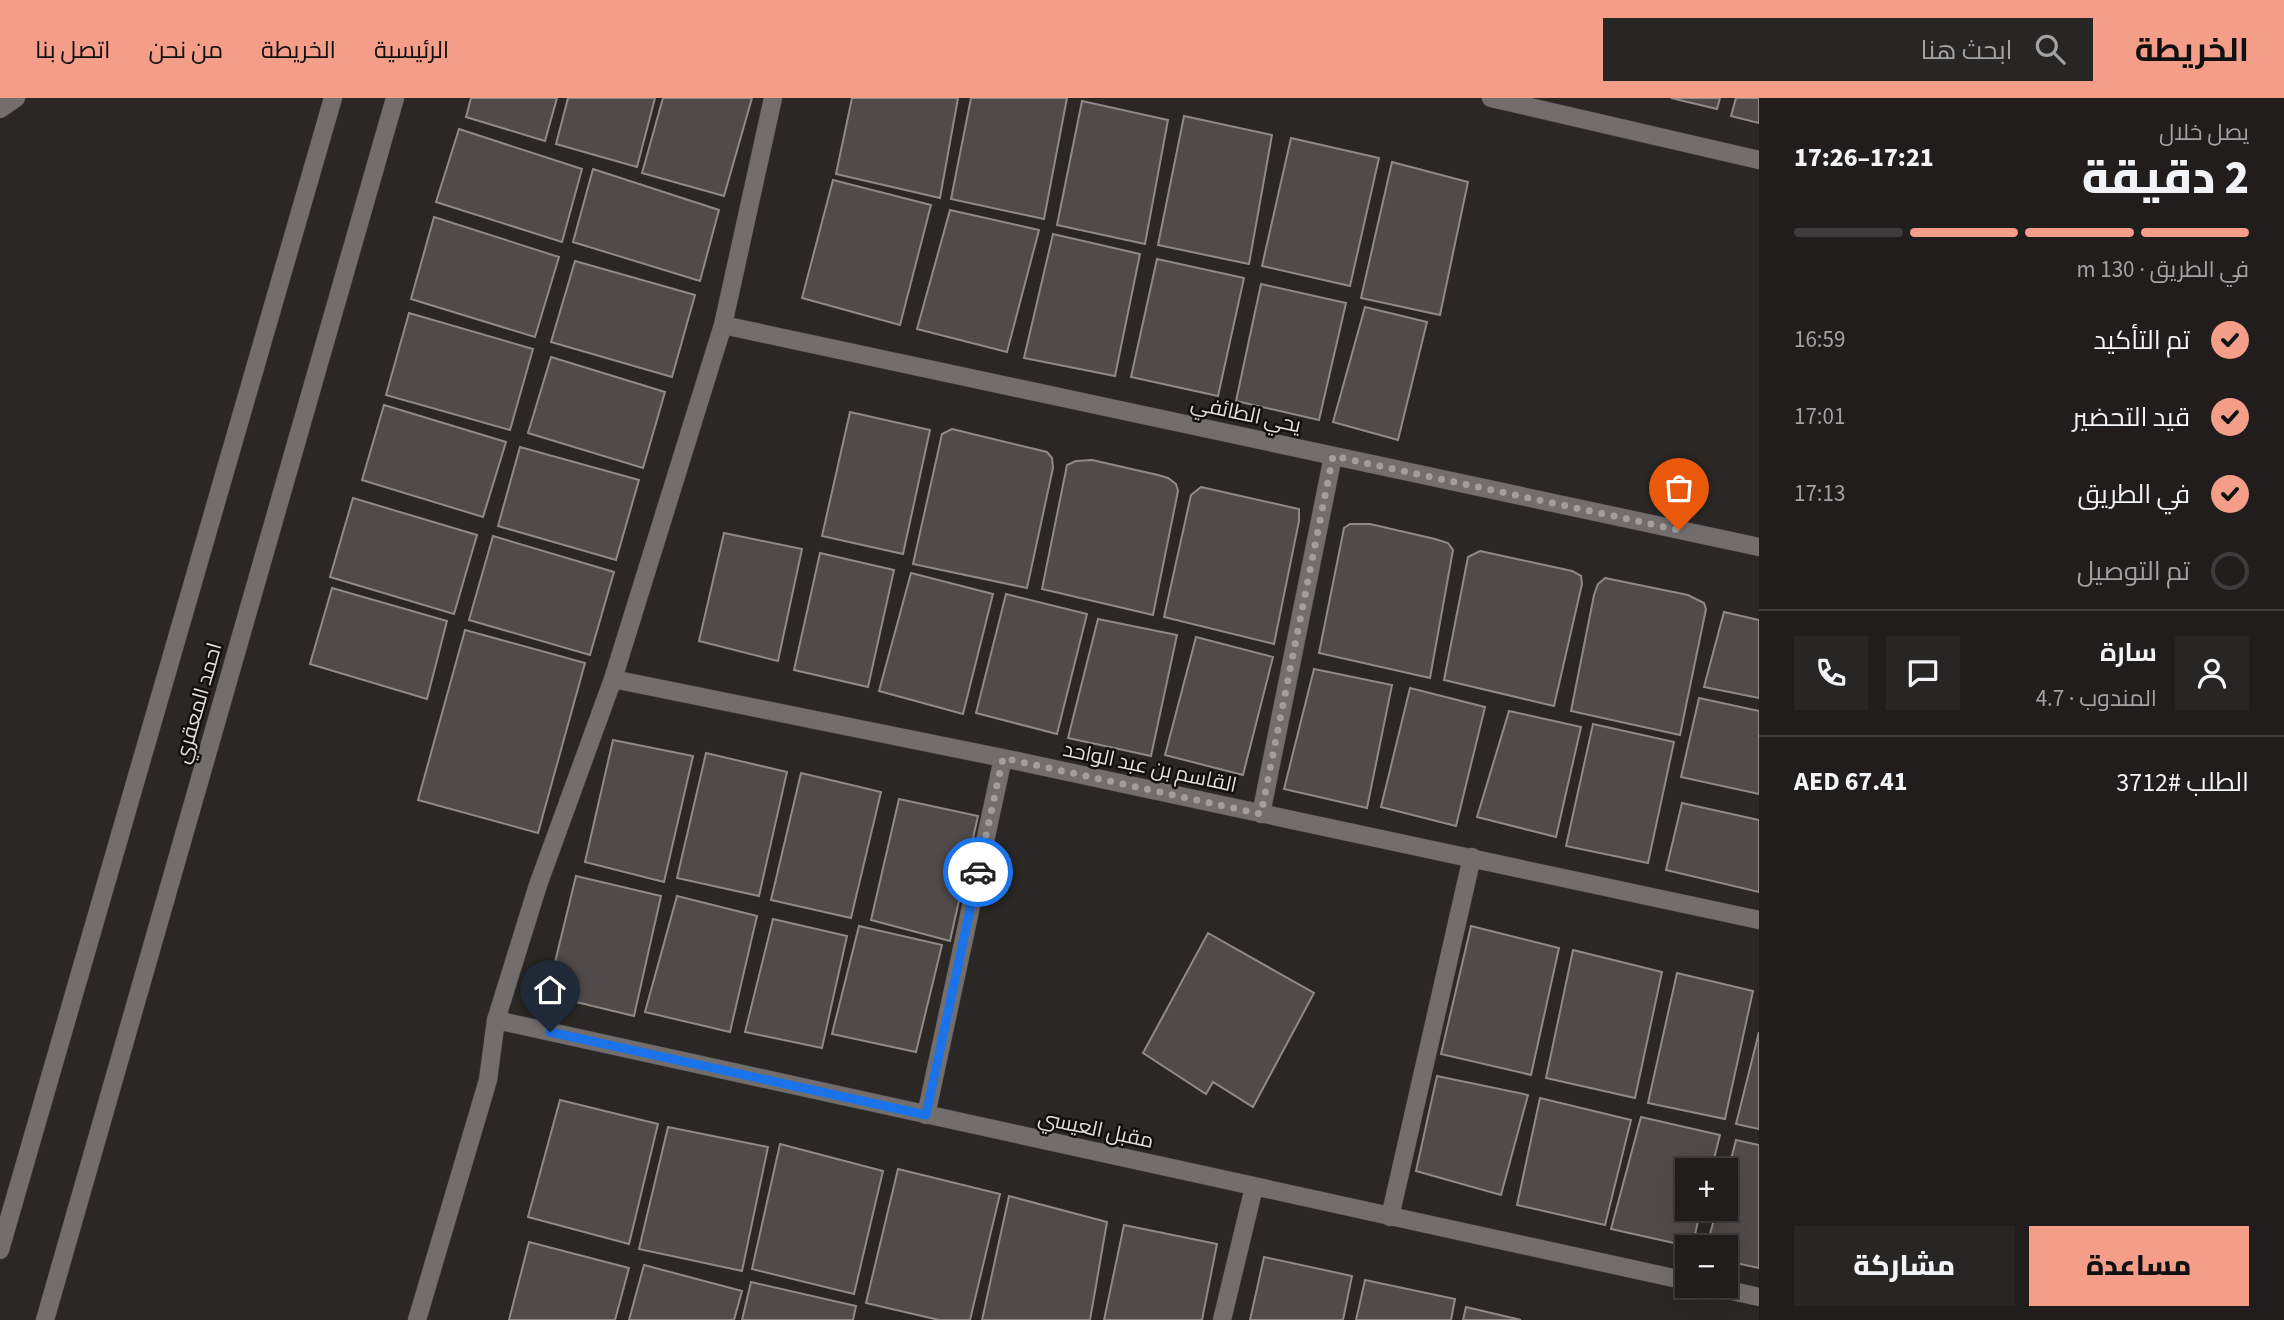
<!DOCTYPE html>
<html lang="ar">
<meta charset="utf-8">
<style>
body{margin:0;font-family:"Source Sans 3",Cairo,sans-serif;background:#282625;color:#f1f3f6;direction:rtl;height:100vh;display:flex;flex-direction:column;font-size:26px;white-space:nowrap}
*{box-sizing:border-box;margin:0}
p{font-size:23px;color:#a2a2a3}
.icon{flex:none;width:38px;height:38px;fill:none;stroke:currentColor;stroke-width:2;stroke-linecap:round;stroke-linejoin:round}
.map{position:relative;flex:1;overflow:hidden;direction:ltr}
.drawer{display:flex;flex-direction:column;background:#201d1c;width:525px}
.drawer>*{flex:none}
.controls{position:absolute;left:1675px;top:1060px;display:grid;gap:14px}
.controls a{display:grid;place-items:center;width:63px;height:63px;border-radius:0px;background:#201d1c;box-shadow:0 7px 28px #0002,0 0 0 2px #3d3b3b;font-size:35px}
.pin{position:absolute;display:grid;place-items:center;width:60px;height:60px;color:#fff;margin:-72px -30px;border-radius:50% 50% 50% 0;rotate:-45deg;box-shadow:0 0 7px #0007}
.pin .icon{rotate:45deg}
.courier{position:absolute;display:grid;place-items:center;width:70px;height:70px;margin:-35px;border:5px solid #1a73e8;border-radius:50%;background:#fff;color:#222;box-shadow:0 2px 9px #0007}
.overview em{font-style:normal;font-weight:800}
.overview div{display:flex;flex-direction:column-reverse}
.overview{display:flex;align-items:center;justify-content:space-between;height:119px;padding:0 35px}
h1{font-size:46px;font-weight:800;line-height:52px}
.bar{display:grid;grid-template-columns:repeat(4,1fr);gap:10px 7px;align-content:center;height:84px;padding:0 35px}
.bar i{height:9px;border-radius:5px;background:#3d3b3b}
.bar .on{background:#f49e89}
.bar p{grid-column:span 4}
.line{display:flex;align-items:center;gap:18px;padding:0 35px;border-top:2px solid #3d3b3b}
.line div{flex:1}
.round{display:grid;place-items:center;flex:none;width:74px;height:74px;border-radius:0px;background:#282625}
ol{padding:0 35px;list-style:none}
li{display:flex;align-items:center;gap:21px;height:77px}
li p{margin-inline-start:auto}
li .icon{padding:7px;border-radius:50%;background:#f49e89;color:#111;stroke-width:4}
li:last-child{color:#a2a2a3}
li i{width:38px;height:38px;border:4px solid #3d3b3b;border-radius:50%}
.primary-button{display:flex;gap:14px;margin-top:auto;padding:14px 35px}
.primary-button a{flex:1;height:80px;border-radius:0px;background:#f49e89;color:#111;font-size:28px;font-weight:800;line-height:80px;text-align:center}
.primary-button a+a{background:#282625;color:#f1f3f6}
header{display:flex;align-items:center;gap:42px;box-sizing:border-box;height:98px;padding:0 35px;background:#f49e89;color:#111}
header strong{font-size:33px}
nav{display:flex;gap:38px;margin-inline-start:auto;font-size:24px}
.search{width:490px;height:63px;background:#282625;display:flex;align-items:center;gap:18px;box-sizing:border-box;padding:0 24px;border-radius:0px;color:#a2a2a3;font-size:26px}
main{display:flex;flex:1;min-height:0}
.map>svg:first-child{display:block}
.building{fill:#504b4a;stroke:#8f8a88;stroke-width:2}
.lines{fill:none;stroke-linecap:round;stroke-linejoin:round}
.minor-casing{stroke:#494545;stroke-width:19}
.minor{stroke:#736e6d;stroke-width:18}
.done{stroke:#a19e9d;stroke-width:7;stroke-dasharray:0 12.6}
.route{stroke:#1a73e8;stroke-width:9}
.labels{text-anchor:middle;stroke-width:5;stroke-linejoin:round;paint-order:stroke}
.street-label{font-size:21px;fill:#e1dedd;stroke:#12100f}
</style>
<header>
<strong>الخريطة</strong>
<div class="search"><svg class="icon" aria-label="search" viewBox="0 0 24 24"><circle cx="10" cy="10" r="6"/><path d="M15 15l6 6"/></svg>ابحث هنا</div>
<nav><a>الرئيسية</a><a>الخريطة</a><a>من نحن</a><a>اتصل بنا</a></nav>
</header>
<main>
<section class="drawer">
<div class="overview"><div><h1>2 دقيقة</h1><p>يصل خلال</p></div><em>17:21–17:26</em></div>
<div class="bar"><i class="on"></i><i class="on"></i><i class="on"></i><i></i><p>في الطريق · 130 m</p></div>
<ol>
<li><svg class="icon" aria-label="check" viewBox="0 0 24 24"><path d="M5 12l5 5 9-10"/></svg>تم التأكيد<p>16:59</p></li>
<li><svg class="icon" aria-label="check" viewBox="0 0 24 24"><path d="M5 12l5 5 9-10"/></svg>قيد التحضير<p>17:01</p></li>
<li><svg class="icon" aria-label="check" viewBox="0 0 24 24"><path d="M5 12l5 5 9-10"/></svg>في الطريق<p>17:13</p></li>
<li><i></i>تم التوصيل</li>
</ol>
<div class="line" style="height:126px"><a class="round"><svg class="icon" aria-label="person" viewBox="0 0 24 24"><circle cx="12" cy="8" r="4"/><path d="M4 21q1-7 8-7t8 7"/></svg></a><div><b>سارة</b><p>المندوب · 4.7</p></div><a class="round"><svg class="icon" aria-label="chat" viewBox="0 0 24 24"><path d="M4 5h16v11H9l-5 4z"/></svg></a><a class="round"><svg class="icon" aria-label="phone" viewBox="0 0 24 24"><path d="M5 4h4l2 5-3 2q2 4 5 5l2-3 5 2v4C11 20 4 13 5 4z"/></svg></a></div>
<div class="line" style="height:91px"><div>الطلب #3712</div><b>AED 67.41</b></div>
<div class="primary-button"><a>مساعدة</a><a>مشاركة</a></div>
</section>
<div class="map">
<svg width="1759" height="1222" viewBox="0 0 1759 1222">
<rect width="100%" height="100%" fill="#2b2725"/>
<path class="building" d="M471,0h86l-12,43 -79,-24z
M568,0h87l-18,69 -81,-23z
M663,0h89l-28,98 -82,-23z
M852,0h106l-18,100 -104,-24z
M971,0h96l-23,121 -93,-20z
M1671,0h49l-3,11z
M1736,0h23v25l-28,-7z
M1082,3l86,19 -23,124 -88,-19z
M1184,18l88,19 -23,129 -91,-19z
M459,31l123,40 -20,73 -126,-40z
M1291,40l88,20 -29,128 -88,-20z
M1392,64l76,20 -28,133 -79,-17z
M593,71l126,41 -19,71 -127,-39z
M833,82l98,25 -31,120 -98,-27z
M950,112l89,20 -32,122 -90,-23z
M434,119l125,40 -24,80 -124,-38z
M1053,136l87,20 -25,122 -91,-18z
M1157,161l87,19 -26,118 -87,-19z
M575,163l120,34 -23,82 -121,-35z
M1261,186l85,19 -27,117 -83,-19z
M1365,209l62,15 -29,118 -65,-18z
M409,215l124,36 -23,81 -124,-35z
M551,259l114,35 -22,76 -115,-35z
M384,307l122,37 -23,75 -121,-37z
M850,314l80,18 -27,124 -81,-18z
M952,331l95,23 5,6 1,10 -26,120 -114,-24 29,-130z
M520,349l119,33 -23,80 -118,-34z
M1092,362l66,15 10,3 8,6 2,7 -25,124 -111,-26 25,-124 9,-4z
M1201,389l98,22v12l-25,123 -110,-27 27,-122z
M353,400l124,37 -23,79 -124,-37z
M1350,426h20l65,15 13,4 5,7 -23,128 -111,-25 25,-125z
M724,435l78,16 -24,112 -79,-20z
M493,438l121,36 -24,83 -121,-35z
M1480,453l92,20 9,5 1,8 -28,122 -110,-26 24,-123z
M820,455l74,17 -26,117 -74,-17z
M911,475l82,21 -30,120 -84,-23z
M1605,480l83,17 16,8 2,6 -26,126 -109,-24 23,-116 4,-11z
M332,490l115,33 -20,78 -117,-35z
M1006,496l81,20 -30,120 -81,-21z
M1724,514l35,8v78l-55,-11z
M1098,521l79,16 -26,121 -83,-18z
M465,532l120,33 -47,170 -120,-33z
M1196,539l77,20 -30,118 -78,-20z
M1314,571l78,16 -25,123 -83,-19z
M1410,590l75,19 -29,119 -75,-19z
M1699,600l60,13v83l-78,-17z
M1509,613l72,16 -25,110 -79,-20z
M1593,626l81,18 -26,121 -82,-17z
M613,642l80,16 -29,126 -79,-20z
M706,655l81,19 -28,124 -82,-18z
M801,675l80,19 -30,126 -80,-18z
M899,701l79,17 -28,125 -79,-21z
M1682,705l77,17v72l-93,-22z
M576,778l85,20 -27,120 -87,-21z
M677,798l80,20 -27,116 -85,-20z
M773,821l74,17 -25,112 -77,-16z
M859,828l83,19 -26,107 -84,-18z
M1471,828l88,22 -28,127 -90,-21z
M1208,835l106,60 -61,114 -40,-25 -7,12 -63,-41z
M1573,852l89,22 -27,126 -89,-20z
M1677,875l76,18 -28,128 -77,-16z
M1759,934v97l-23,-5z
M1437,978l91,19 -27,100 -85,-24z
M1540,1000l91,22 -26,105 -88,-20z
M560,1002l98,24 -29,120 -101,-27z
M1641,1019l79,18 -9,36h-24v38h14l-9,38 -81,-18z
M668,1029l100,20 -26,124 -103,-22z
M1736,1042l23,5v123l-33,-7v-13h-20l11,-39h9v-30z
M780,1046l103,27 -29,123 -102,-25z
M898,1071l102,25 -30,126h-31l-73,-17z
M1009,1098l98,26 -17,98h-108z
M1124,1127l93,19 -15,76h-98z
M529,1144l100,26 -14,52h-106z
M1264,1159l88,19 -9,44h-93z
M644,1167l98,26 -8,29h-105z
M1365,1182l90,19 -4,21h-95z
M751,1184l105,24 -3,14h-111z
M1466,1209l55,13h-58z"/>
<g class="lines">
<g class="minor-casing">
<path id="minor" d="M1491,0l268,62
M0,11l16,-11
M723,227l1036,222
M613,581l390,79 756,162
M1261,716l72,-358
M496,922l1191,261
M926,1017l77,-357
M1390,1119l82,-360
M0,1152l333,-1152
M1710,1188l49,11
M45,1222l350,-1222
M417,1222l71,-240 8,-60 42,-135 75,-206 110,-354 50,-227
M1222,1222l32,-133"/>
</g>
<use href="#minor" class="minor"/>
</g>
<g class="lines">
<path class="done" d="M978,774l25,-114 258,56 72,-358 346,74"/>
<path class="route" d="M550,934l376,83 52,-243"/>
</g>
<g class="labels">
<g class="street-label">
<text transform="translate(1246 316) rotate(12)" y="7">يحي الطائفي</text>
<text transform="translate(198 605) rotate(-74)" y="7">احمد المعقري</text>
<text transform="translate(1150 669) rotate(12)" y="7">القاسم بن عبد الواحد</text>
<text transform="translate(1096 1031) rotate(12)" y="7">مقبل العيسي</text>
</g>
</g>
</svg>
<div class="controls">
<a>+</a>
<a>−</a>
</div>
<div class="pin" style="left:1679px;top:432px;background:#ea580c"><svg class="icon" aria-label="bag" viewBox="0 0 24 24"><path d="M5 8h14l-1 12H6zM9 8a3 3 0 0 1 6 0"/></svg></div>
<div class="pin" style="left:550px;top:934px;background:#1f2937"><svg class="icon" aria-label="home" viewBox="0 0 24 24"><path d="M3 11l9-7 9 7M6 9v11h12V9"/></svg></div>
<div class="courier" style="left:978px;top:774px"><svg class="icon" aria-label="car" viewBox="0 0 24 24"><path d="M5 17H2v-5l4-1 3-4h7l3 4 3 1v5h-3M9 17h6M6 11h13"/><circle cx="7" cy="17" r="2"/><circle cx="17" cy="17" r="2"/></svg></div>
</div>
</main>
